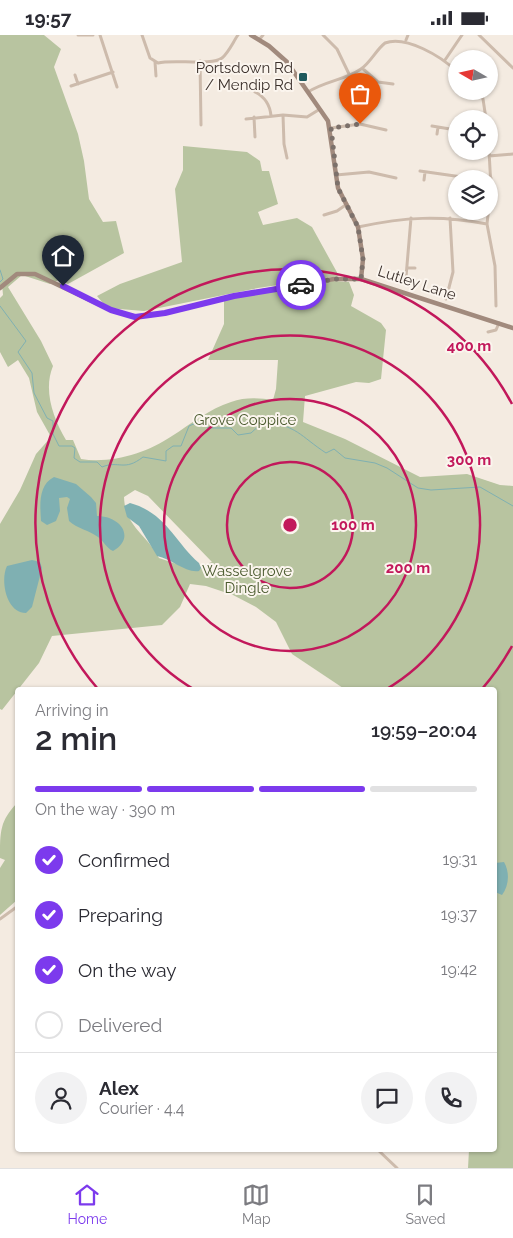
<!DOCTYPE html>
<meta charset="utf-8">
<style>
body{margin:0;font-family:Raleway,sans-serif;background:#f2f2f3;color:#2b2b33;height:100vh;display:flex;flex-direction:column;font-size:19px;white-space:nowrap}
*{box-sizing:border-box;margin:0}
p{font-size:16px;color:#7c7c81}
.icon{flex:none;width:28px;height:28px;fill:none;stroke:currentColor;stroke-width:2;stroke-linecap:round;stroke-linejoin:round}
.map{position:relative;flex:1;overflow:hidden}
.sheet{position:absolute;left:15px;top:652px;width:482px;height:465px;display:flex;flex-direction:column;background:#fff;border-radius:5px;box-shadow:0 1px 4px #0004}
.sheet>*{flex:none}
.needle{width:32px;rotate:279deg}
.controls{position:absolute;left:448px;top:15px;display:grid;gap:10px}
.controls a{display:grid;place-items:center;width:50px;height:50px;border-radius:50%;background:#fff;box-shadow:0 1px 4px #0004;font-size:25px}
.pin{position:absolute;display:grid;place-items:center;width:42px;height:42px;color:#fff;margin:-51px -21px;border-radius:50% 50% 50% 0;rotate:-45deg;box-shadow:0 0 5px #0007}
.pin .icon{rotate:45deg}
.courier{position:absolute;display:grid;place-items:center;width:50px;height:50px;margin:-25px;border:4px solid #7c3aed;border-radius:50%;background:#fff;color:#222;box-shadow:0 1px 6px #0007}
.summary em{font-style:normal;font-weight:600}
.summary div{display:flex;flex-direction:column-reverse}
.summary{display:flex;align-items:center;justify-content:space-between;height:85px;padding:0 20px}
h1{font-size:32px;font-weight:600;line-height:38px}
.bar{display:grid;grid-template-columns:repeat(4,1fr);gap:8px 5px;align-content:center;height:60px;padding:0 20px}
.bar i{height:6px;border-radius:4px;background:#e1e1e2}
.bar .on{background:#7c3aed}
.bar p{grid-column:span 4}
.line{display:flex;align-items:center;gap:12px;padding:0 20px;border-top:1px solid #e1e1e2}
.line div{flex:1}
.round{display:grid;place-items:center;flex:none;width:52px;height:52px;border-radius:26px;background:#f2f2f3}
ol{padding:0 20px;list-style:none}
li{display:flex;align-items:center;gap:15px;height:55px}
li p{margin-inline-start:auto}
li .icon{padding:5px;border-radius:50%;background:#7c3aed;color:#fff;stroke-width:4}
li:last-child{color:#7c7c81}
li i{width:28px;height:28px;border:2px solid #e1e1e2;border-radius:50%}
.status{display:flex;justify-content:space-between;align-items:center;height:35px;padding:0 25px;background:#fff;direction:ltr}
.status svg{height:14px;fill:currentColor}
.tab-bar{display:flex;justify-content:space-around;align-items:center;height:70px;border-top:1px solid #e1e1e2;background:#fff;font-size:14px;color:#7c7c81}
.tab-bar a{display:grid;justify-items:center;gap:2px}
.tab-bar .on{color:#7c3aed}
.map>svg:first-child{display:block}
.green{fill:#b8c4a0;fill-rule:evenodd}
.water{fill:#7fb0b2}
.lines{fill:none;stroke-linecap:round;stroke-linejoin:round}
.stream{stroke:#7fb0b2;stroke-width:1}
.street{stroke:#cdbbac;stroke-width:3}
.secondary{stroke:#a18a7d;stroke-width:4.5}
.done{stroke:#7c716b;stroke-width:5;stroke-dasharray:0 9}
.route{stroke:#7c3aed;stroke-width:6}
.ring{fill:none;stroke:#c2185b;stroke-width:2.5}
.poi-dot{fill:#1f5a5e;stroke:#fbf5ee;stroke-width:2}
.labels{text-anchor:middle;stroke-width:4;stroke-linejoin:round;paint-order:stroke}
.poi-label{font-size:15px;fill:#3b302b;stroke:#fbf5ee;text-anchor:end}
.street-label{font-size:15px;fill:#3b302b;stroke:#fbf5ee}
.park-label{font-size:15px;fill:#4a5a2e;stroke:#fbf5ee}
.centre{fill:#c2185b;stroke:#fbf5ee;stroke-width:2.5}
.ring-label{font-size:15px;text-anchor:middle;font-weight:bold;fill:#c2185b;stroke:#fbf5ee;stroke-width:4;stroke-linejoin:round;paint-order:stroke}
</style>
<div class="status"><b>19:57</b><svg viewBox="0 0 49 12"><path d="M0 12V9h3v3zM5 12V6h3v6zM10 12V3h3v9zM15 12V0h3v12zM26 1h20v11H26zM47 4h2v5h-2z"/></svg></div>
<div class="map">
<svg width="513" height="1133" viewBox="0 0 513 1133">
<rect width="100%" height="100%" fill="#f4ebe1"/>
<path class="green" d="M0,0h44l17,14 -7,18 24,67 6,27 5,38 14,23 13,-1 8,32 -56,31 -9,-4 -9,4 -28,-9 -14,12 33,54 12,25c-10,24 0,52 13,74h7l8,19c30,5 66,-6 91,-23 19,-12 37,-27 59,-34 14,-5 28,-4 42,-2l3,-11 2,-29h-70l16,-36v-24l109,-19 16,1 5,13 -3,11 30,17 5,7 -5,49 -12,4 -13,-1 -51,14 -2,26 42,17 75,38 47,-3 33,11 13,1v682h-45l1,-18h26v-460h-149l-54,-36 -16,-32 -20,-15 -23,-12 -27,-9 -16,-2 -10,23 -18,18 -110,11 -13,27 -37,47 -2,-1v-185l20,-34 16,-36 15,-17 -14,-25 -8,-34 -11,-18 -10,7 -8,-15v-54l3,-3 -1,-11 -2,2zM135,455l13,6 64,66 -21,7 -32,-11c-12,-24 -34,-31 -35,-61z
M183,111l64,6 13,9 2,10h7l9,33 -20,8 5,13 34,-7 15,9 27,49 -81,12 -114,23 -37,-3 -10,-12 23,-12 62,-22 -7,-73 8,-19z
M17,768v97l-17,15v-47l5,-8 -5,-2c0,-27 0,-37 17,-55z"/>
<path class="water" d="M54,442l22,7 15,13 5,6 1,13c24,0 39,22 16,35 -7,-3 -9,-10 -15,-14 -9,-7 -20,-8 -29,-16l-2,-13 3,-9 -3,-2 -8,1 1,13 -4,10 -9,4 -6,-4c-1,-16 -3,-36 13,-44z
M130,468c36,10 44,38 69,60l2,5 -2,3c-14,2 -27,-12 -42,-15l-18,-30 -12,-9 -3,-11z
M32,525l8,2 2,6 -10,39 -6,6c-20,0 -26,-33 -19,-47z
M504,827c6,10 5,24 -2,33l-7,-3v-29z"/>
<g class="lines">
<path class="stream" d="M0,235l3,9 -3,3
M0,271l26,35 -8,11 14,21 2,20 13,25 6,3v13l6,12h13l3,2 -1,10 6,4h17l5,5c17,-7 22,5 41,-10l23,4v-10l7,-5h8l8,-20 9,-4 11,6h22l7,7 13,-2 12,-11c34,3 37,14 63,31l8,-4 11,9 30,5 12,5 31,20 13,2 49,-3 33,19"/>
<path class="street" d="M78,0h15
M100,0l17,52
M142,0l8,23 8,5c15,-4 54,3 64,-5 7,-6 11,-16 16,-23
M323,0l14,14 12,25
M479,0l34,33
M259,5l4,-5
M406,5l2,-5
M445,25l17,-25
M200,26l1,64
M155,27l1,14
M362,33l16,14 15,2
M75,40l3,9
M71,51l42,-14
M476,56l7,8 3,20
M255,57c10,5 15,12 16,24
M308,57c17,-11 37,-12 53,-23 10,-7 15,-19 24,-26 21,-8 57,14 71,28
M283,80l1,29 3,14
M254,82l1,20
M246,84l37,-4 24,2 13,-8
M432,91l24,4
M331,93l29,-4 26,6
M437,99l1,-7
M489,116l2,36 -4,37 8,42 1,40
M489,121l24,-2
M420,136l56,8
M336,140l33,-3 27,6
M480,144l11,-1
M424,145l1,-8
M324,180l13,-4 10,-7
M358,192c47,-10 82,-12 129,-3
M407,233h8
M406,242l5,-59
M446,264l7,-27 -3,-54
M488,297l8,-2 3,-7
M0,884l18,-13
M378,1115l19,18"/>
<path class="secondary" d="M251,0l18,11 18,16 41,59 10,67 20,39 5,32 -2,20
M0,253l17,-14h18l76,36 24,7 30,-4 69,-17 100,-17h27l152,49"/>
</g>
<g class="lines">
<path class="done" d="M301,250l33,-6h27l2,-20 -5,-32 -20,-39 -7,-60 29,-4"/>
<path class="route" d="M63,251l48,24 24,7 30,-4 69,-17 67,-11"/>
</g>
<g class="ring">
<circle cx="290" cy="490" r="63"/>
<circle cx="290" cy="490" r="126"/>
<path d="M195 655A190 190 0 1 1 385 655"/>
<path d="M512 611A253 253 0 0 1 482 654M98 654A253 253 0 1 1 512 369"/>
</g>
<rect class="poi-dot" x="298" y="37" width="10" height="10" rx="2.5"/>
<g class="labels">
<g class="poi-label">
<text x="293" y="38">Portsdown Rd<tspan x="293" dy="17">/ Mendip Rd</tspan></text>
</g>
<g class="street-label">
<text transform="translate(417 248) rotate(18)" y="5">Lutley Lane</text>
</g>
<g class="park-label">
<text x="245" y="390">Grove Coppice</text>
<text x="247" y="541">Wasselgrove<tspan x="247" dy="17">Dingle</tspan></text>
</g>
</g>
<circle cx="290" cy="490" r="8" class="centre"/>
<g class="ring-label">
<text x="469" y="316">400 m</text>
<text x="469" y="430">300 m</text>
<text x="353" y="495">100 m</text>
<text x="408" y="538">200 m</text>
</g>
</svg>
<div class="controls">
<a><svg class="needle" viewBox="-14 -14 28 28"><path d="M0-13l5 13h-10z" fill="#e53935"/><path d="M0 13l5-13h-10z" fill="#7c7c81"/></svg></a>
<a><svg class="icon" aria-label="locate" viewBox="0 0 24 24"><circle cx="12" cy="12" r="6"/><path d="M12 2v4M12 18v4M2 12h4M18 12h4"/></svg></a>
<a><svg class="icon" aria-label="layers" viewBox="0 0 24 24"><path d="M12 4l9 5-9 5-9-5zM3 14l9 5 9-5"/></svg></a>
</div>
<div class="pin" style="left:360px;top:89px;background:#ea580c"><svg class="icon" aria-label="bag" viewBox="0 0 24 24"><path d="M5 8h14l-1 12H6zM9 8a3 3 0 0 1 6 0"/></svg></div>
<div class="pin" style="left:63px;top:251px;background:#1f2937"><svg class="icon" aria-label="home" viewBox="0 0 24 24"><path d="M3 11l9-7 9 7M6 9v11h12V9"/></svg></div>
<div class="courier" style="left:301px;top:250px"><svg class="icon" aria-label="car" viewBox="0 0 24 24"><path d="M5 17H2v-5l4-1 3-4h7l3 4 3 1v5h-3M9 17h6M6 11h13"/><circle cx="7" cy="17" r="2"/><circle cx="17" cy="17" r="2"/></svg></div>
<section class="sheet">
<div class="summary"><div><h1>2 min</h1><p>Arriving in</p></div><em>19:59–20:04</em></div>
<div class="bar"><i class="on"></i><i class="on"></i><i class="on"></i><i></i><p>On the way · 390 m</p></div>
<ol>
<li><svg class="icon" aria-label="check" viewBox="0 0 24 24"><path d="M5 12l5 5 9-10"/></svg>Confirmed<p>19:31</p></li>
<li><svg class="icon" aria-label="check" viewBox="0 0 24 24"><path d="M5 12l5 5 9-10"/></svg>Preparing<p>19:37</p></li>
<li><svg class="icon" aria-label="check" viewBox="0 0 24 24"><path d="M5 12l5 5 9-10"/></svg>On the way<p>19:42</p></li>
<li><i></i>Delivered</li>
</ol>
<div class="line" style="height:90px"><a class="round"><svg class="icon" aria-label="person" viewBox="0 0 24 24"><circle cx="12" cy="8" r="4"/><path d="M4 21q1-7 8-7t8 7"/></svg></a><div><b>Alex</b><p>Courier · 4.4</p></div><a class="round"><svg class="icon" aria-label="chat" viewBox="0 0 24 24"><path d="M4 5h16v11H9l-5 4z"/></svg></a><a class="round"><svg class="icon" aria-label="phone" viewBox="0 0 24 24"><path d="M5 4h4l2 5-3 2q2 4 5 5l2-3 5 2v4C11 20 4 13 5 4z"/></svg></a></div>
</section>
</div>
<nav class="tab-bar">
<a class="on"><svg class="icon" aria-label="home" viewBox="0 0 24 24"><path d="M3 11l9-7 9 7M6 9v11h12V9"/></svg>Home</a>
<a><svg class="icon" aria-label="map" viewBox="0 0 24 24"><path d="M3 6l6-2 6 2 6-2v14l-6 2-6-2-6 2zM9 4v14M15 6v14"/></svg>Map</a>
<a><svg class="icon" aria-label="saved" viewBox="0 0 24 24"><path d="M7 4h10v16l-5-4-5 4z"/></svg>Saved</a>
</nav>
